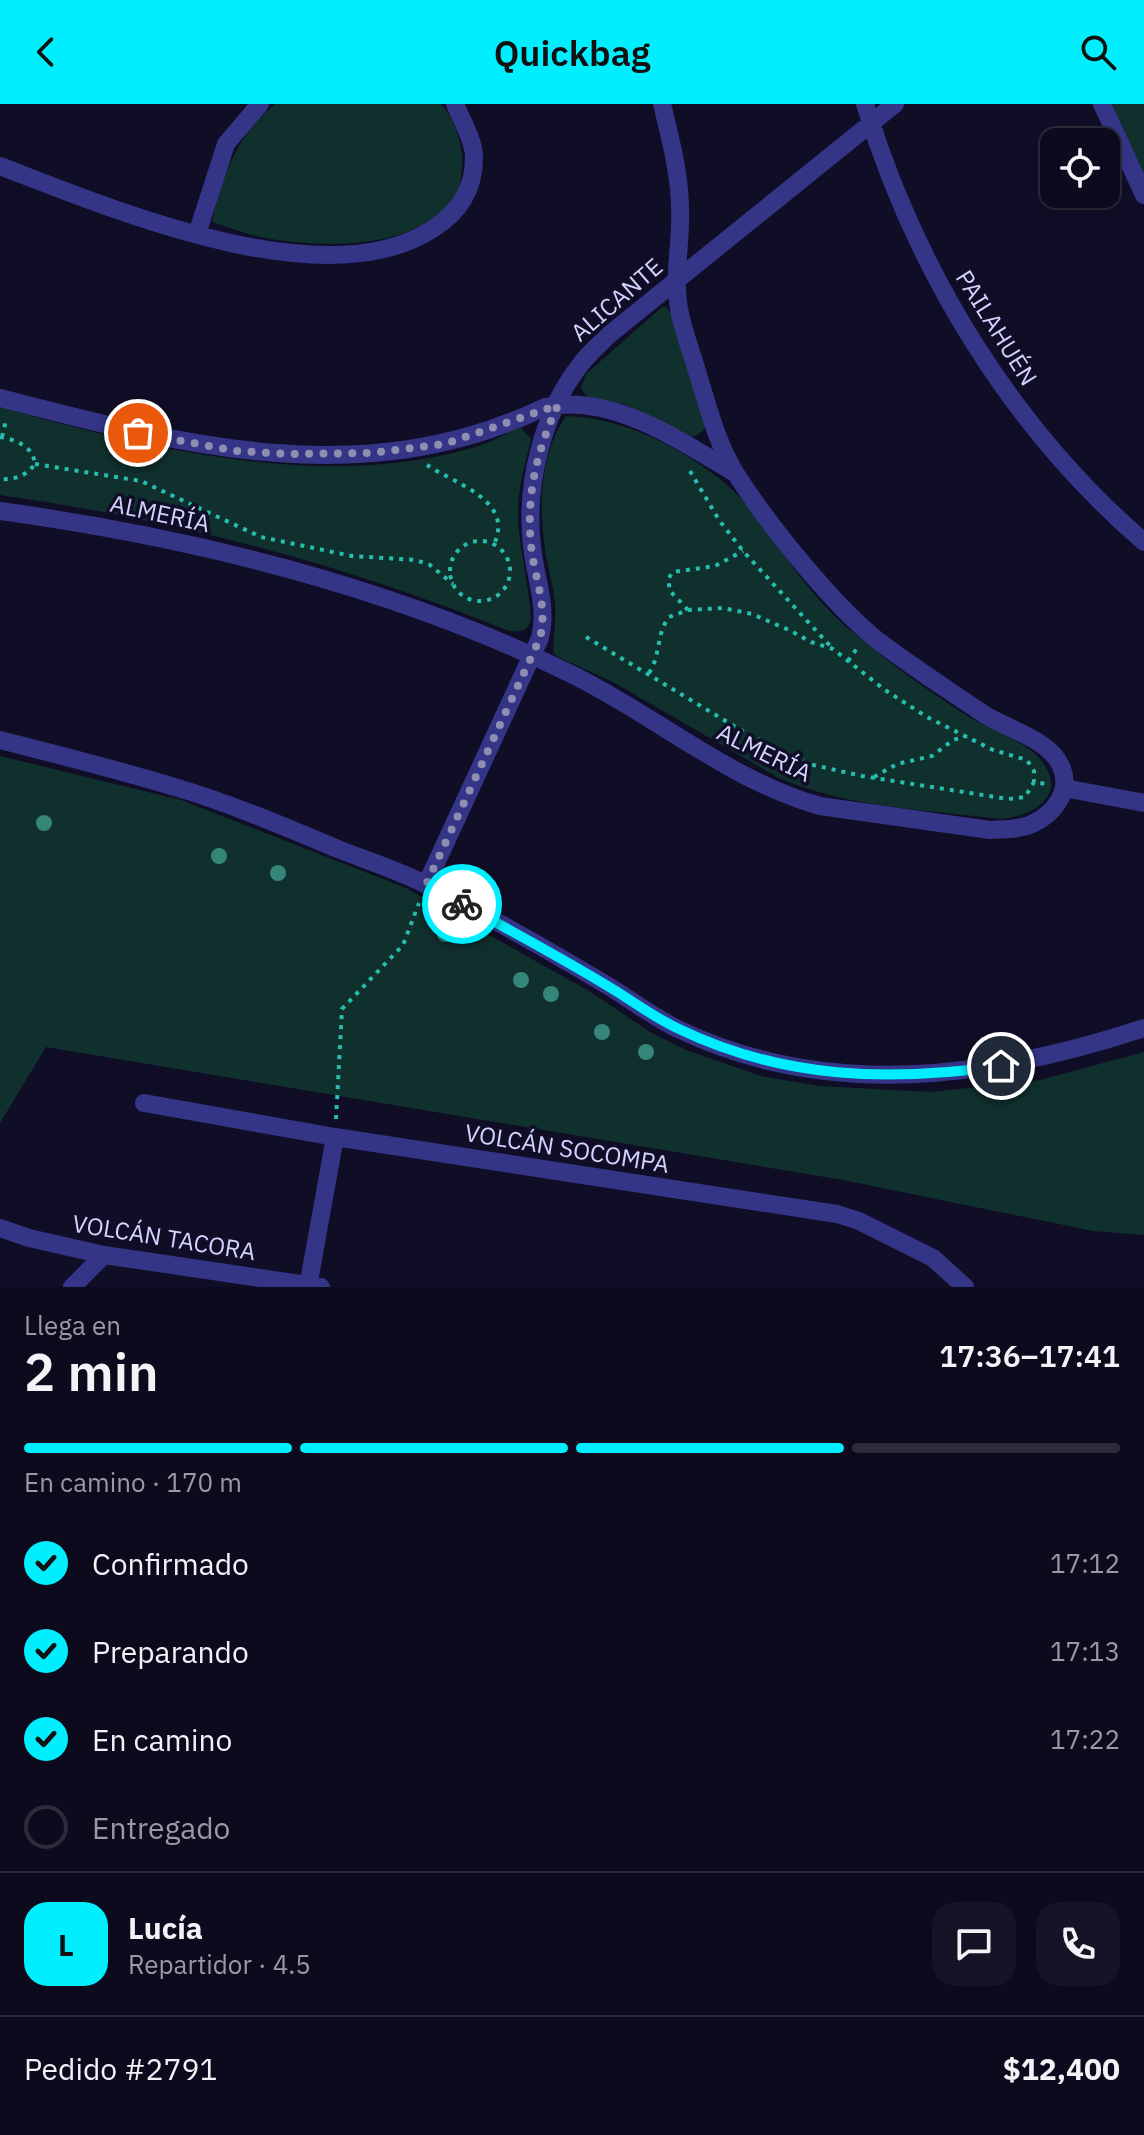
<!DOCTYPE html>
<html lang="es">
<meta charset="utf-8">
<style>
body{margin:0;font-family:"IBM Plex Sans",sans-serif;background:#151325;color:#f1f3f6;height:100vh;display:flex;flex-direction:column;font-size:30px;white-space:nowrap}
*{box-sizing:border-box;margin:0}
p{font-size:26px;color:#9a9aa3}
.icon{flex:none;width:44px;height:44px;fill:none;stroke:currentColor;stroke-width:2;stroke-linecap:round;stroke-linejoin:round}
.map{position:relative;height:1183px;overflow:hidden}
.panel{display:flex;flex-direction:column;background:#0c0a1c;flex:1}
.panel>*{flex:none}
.fabs{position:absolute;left:1040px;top:24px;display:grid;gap:16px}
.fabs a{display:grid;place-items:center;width:80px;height:80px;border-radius:16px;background:#0c0a1c;box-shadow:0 2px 6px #0004,0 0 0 2px #2c2b3b;font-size:40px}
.pin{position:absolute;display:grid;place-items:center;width:68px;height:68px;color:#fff;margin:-34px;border:4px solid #fff;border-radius:50%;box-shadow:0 2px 8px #0007}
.courier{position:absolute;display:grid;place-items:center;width:80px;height:80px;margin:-40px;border:6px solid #00eefd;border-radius:50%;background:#fff;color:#222;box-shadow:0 2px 10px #0007}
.head em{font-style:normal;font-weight:600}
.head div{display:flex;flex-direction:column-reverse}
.head{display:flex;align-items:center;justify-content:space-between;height:136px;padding:0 24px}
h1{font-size:52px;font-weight:600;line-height:60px}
.bar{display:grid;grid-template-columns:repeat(4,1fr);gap:12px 8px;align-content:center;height:96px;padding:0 24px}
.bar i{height:10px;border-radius:6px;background:#2c2b3b}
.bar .active{background:#00eefd}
.bar p{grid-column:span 4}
.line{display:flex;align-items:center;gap:20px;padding:0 24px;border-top:2px solid #2c2b3b}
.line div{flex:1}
.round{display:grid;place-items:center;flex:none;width:84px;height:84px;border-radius:24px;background:#151325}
ol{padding:0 24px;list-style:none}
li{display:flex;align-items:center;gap:24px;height:88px}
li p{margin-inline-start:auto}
li .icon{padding:8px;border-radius:50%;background:#00eefd;color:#111;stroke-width:4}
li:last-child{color:#9a9aa3}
li i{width:44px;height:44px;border:4px solid #2c2b3b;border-radius:50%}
header{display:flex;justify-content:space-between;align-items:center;height:104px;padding:0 24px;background:#00eefd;color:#111;font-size:36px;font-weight:600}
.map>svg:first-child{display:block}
.green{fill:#10302e}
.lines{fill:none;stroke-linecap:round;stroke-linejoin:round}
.path{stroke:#26beaf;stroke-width:4;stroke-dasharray:4 6;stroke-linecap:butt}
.minor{stroke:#353588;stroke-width:18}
.tree{fill:#368579}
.done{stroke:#908db3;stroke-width:8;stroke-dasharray:0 14.4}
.route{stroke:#00eefd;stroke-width:10}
.labels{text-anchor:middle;stroke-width:7;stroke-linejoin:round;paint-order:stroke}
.street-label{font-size:24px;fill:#d5d2ff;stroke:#100d26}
</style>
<header><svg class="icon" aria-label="back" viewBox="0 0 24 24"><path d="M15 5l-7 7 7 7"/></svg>Quickbag<svg class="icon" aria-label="search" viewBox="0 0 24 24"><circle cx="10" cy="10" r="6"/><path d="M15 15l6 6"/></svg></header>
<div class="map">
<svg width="1144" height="1183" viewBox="0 0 1144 1183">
<rect width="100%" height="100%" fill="#100d26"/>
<path class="green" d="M275,0h165c14,11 24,44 22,62 -1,7 -1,17 -4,24 -33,62 -134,58 -193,48 -18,-3 -36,-11 -53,-16 12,-50 23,-83 63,-118z
M1112,0h32v70z
M662,203h4l6,8 34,109 -3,7 -10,6 -69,-33 -36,-6 -7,-10 5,-14z
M0,303c128,36 277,73 410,54 26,-4 53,-9 77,-18 12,-5 22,-12 34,-15l10,11c-6,26 -14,53 -13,79 0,21 16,94 12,105 -4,9 -12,9 -21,8 -164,-67 -333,-111 -509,-136z
M566,312c56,2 106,27 150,60 25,18 42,43 60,68 24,33 48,66 80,91 36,30 74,57 113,82 24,15 61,24 76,49 21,32 -16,51 -43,53 -74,-9 -155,-11 -225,-42l-164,-95 -57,-26 -3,-4c1,-16 3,-33 2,-49 -2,-19 -8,-37 -10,-55 -7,-42 -4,-97 21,-132z
M0,652l181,44 225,88 183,103 61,41 36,18 75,26 58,10 112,6 109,-12 104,-28v183l-51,-4 -250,-51 -797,-133 -46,76z"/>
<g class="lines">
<path class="path" d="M0,333c16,3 33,9 35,27 -9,12 -20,16 -35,15
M2,333l4,-17
M35,360l106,17 120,56 91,19 64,4 14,5 23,19
M427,361c26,18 88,35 67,79
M690,367l29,49 24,31 89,97
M450 467a30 30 0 1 1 60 0a30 30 0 1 1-60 0Z
M688,506l-18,-19 -2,-12 5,-7 42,-6 28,-15
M586,533l158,95 65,32 53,12 146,23 17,-2 9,-15 12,2
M848,557l10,-14
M649,569c12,-18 7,-39 20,-56l19,-7 35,-2 29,6 37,16 22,12 22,7 52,41 42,27 66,33 34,10 7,11v11
M874,673l23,-13 35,-8 21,-16 14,-4
M336,1015l6,-110 61,-64 16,-42"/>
<path class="minor" d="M865,0c51,167 146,323 279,438
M1102,0l42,91
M0,62c110,42 322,133 431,64 28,-17 44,-41 43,-75 -1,-16 -13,-36 -19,-51
M197,130l29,-90 34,-40
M0,294c182,47 365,96 545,9 67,-14 135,34 190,66
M0,407c195,27 391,75 569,162 85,41 159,107 251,133l170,24c14,-1 29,0 42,-6 22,-10 40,-33 29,-58 -13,-28 -55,-37 -79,-53 -35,-24 -71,-47 -105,-73 -46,-37 -109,-116 -141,-166 -18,-28 -27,-64 -37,-96 -6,-21 -14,-42 -19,-64 -8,-37 2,-72 0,-109 -1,-34 -10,-68 -18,-101
M0,636c59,15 119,30 178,48 54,16 107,39 160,61 30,12 62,22 91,37 60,30 119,64 176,98 25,15 48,33 73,45 150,72 314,49 466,-1
M1064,684l80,15
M426,781l114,-247c8,-32 -5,-60 -8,-92 -7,-61 10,-132 48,-181 9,-12 20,-21 30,-31l285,-230
M144,999l191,34 502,77 22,7 74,37 32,29
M0,1124l29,10 75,17 217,32
M72,1183l32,-32
M308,1183l27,-150"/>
</g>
<g class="tree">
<circle cx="44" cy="719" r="8"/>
<circle cx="219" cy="752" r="8"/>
<circle cx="278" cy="769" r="8"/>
<circle cx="445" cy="830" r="8"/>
<circle cx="521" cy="876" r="8"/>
<circle cx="551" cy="890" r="8"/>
<circle cx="602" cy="928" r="8"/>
<circle cx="646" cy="948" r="8"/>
</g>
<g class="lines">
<path class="done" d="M138,329l99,18 51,3 83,-1 74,-9 113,-39c-21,45 -32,90 -27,140 3,32 17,60 9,93l-114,247 36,19"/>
<path class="route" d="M462,800c48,26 96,52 144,81 24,14 47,32 73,44 104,50 210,53 322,37"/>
</g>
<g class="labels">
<g class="street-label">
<text transform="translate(617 196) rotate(-41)" y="8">ALICANTE</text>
<text transform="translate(996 224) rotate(58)" y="8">PAILAHUÉN</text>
<text transform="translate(160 410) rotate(12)" y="8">ALMERÍA</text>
<text transform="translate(764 649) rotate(26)" y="8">ALMERÍA</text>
<text transform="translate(567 1045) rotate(9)" y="8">VOLCÁN SOCOMPA</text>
<text transform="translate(164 1134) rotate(9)" y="8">VOLCÁN TACORA</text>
</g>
</g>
</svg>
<div class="fabs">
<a><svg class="icon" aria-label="locate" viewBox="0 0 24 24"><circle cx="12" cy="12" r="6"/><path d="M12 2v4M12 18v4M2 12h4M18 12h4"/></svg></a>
</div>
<div class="pin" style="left:138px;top:329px;background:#ea580c"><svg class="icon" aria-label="bag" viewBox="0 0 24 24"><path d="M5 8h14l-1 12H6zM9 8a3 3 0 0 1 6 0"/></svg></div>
<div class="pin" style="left:1001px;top:962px;background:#1f2937"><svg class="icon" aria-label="home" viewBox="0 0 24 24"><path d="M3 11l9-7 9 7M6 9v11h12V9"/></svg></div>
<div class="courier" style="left:462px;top:800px"><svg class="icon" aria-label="bike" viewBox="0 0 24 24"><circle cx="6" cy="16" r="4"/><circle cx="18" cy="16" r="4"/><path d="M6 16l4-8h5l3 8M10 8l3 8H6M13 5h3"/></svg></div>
</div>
<section class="panel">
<div class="head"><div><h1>2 min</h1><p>Llega en</p></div><em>17:36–17:41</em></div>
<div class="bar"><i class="active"></i><i class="active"></i><i class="active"></i><i></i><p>En camino · 170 m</p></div>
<ol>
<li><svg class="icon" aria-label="check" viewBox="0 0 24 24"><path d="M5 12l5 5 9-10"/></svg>Confirmado<p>17:12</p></li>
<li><svg class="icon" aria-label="check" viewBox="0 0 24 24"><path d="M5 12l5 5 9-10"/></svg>Preparando<p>17:13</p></li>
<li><svg class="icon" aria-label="check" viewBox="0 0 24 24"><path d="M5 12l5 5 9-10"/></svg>En camino<p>17:22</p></li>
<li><i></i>Entregado</li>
</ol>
<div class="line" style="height:144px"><b class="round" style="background:#00eefd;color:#111">L</b><div><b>Lucía</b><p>Repartidor · 4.5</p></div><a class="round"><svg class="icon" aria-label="chat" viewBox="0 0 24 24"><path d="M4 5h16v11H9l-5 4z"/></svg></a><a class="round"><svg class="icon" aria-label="phone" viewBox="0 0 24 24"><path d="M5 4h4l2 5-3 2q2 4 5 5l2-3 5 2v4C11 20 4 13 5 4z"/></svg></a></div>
<div class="line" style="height:104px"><div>Pedido #2791</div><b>$12,400</b></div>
</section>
